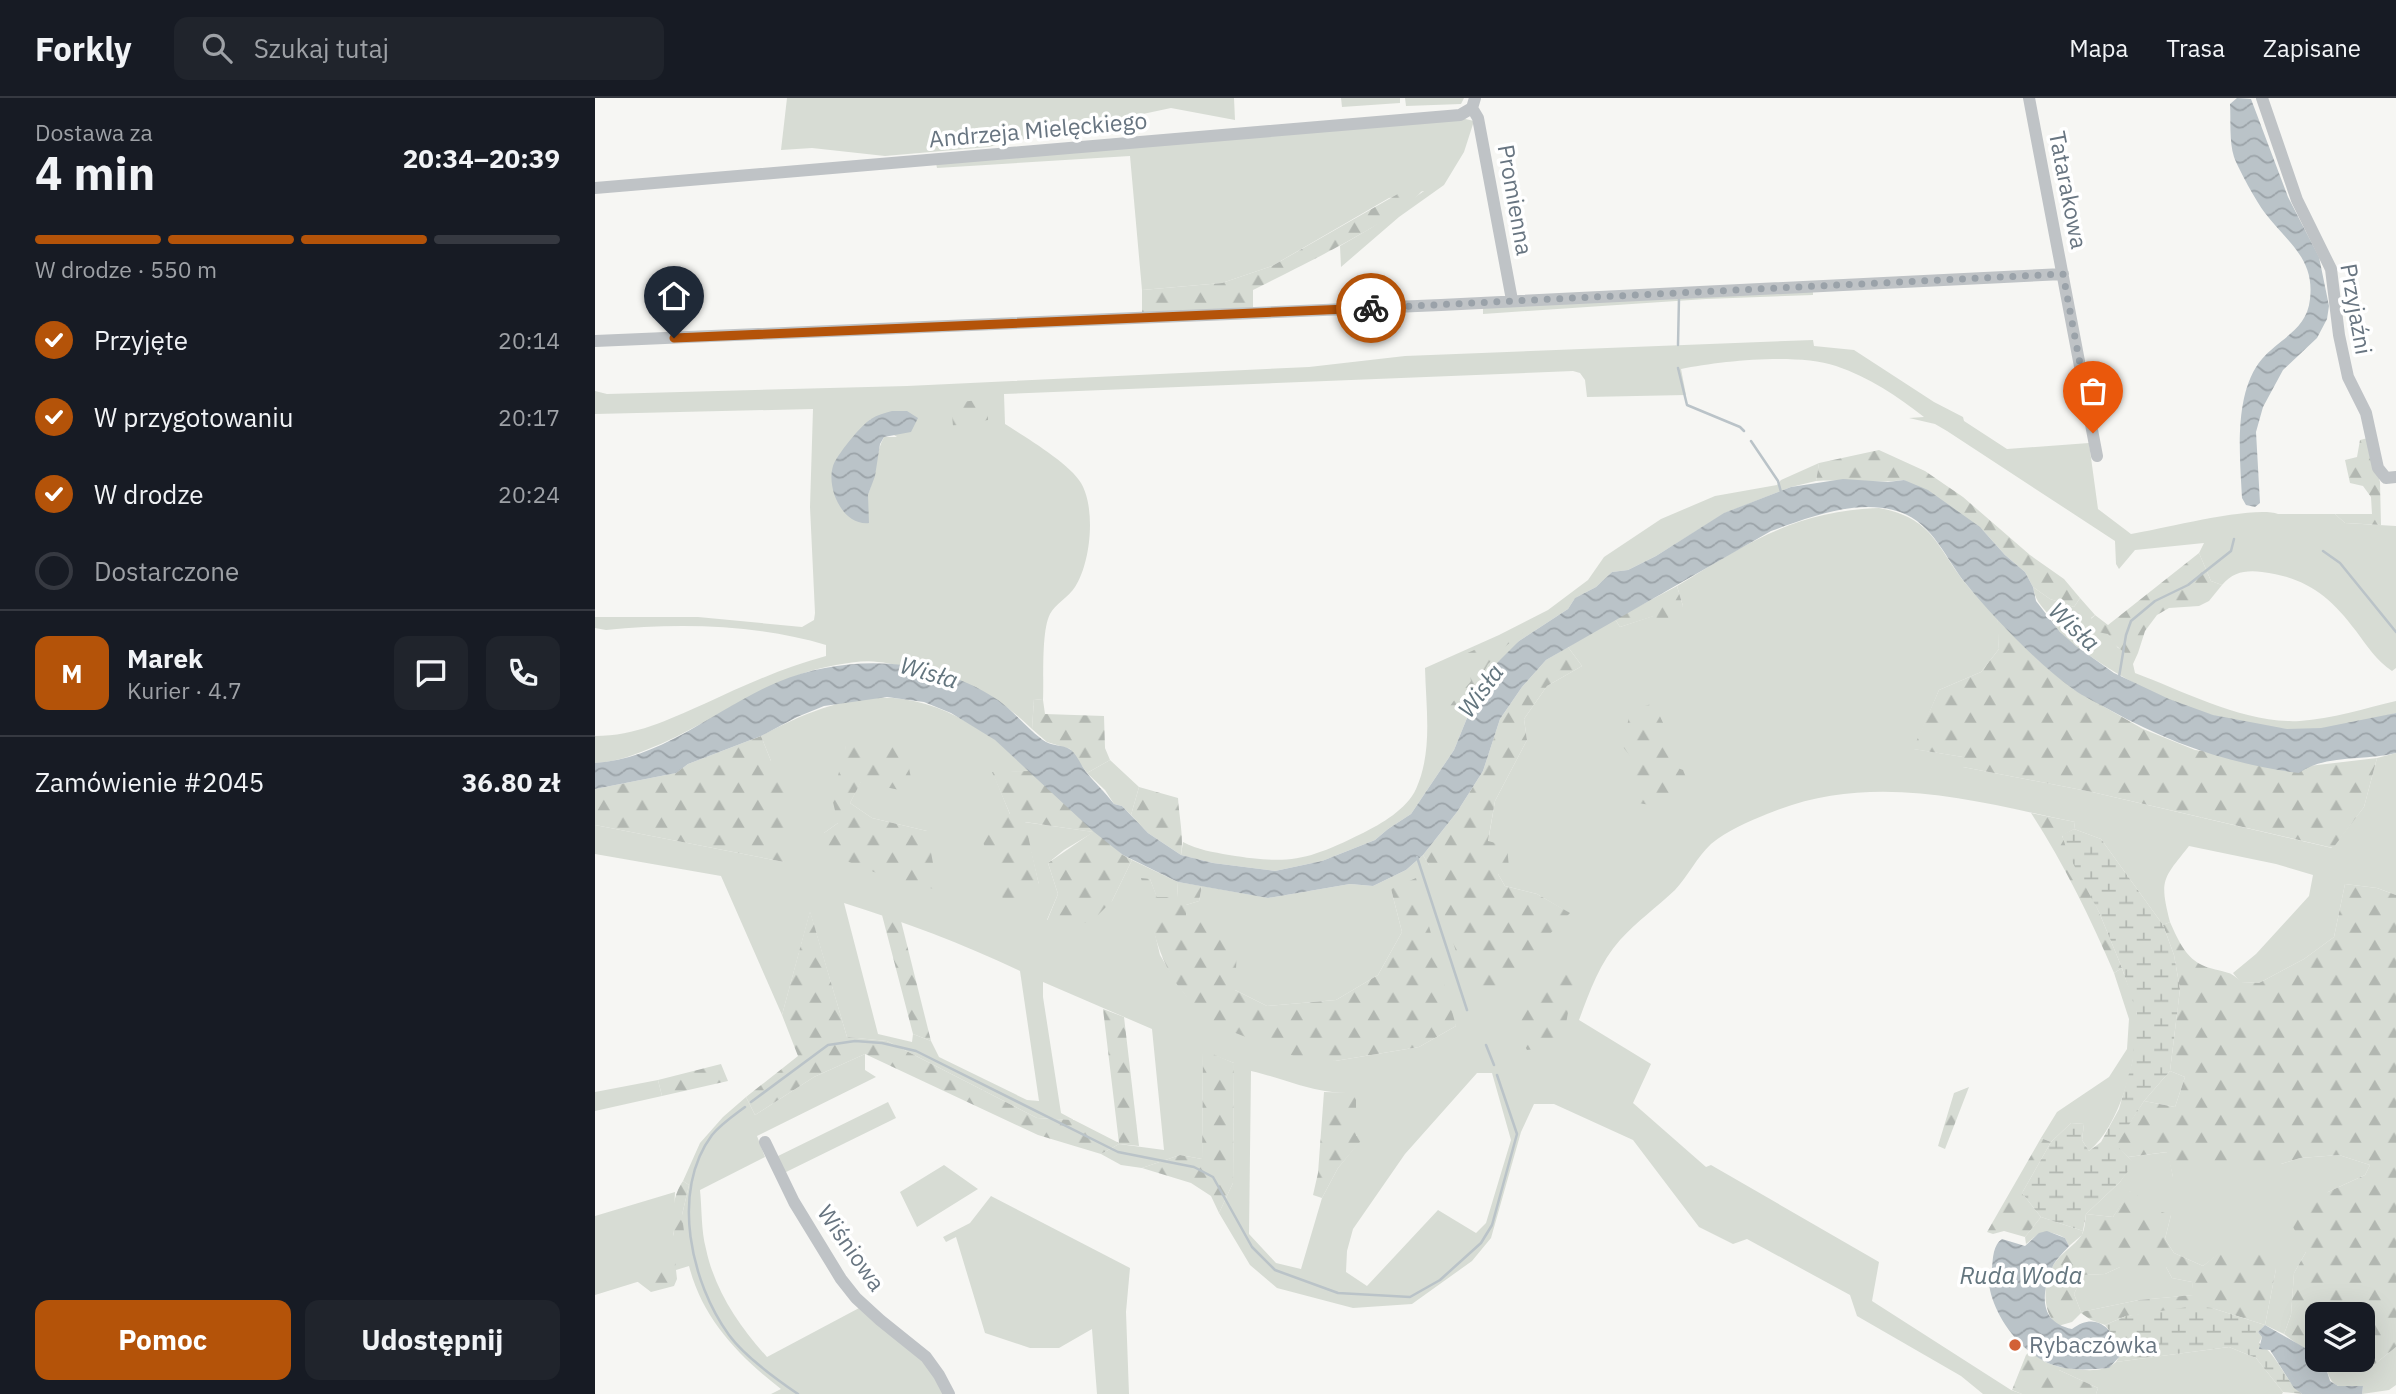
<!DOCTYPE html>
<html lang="pl">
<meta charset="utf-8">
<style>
body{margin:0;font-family:"IBM Plex Sans",sans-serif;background:#20242c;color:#f1f3f6;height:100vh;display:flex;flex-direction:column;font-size:26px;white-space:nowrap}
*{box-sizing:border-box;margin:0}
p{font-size:23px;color:#9ea1a6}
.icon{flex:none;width:38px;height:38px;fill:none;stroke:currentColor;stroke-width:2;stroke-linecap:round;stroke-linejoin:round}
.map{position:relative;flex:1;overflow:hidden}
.sheet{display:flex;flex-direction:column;background:#171b24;width:595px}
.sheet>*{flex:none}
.tools{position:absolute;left:1710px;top:1204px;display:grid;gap:14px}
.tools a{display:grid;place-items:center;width:70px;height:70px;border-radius:14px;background:#171b24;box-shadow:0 7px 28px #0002;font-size:35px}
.pin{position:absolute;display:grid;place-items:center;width:60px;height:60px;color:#fff;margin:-72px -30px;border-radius:50% 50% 50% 0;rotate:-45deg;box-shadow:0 0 7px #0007}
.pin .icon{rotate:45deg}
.courier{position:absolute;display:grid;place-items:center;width:70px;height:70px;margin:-35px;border:5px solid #b45309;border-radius:50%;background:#fff;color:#222;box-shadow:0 2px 9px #0007}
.headline em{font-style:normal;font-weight:800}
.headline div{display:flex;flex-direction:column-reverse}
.headline{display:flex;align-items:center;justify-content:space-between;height:119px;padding:0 35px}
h1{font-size:46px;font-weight:800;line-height:52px}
.bar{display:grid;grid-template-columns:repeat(4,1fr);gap:10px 7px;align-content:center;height:84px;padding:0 35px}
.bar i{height:9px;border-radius:5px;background:#363941}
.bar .active{background:#b45309}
.bar p{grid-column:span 4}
.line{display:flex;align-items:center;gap:18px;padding:0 35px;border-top:2px solid #363941}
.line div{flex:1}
.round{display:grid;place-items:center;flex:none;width:74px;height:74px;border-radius:14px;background:#20242c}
ol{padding:0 35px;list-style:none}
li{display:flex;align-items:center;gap:21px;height:77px}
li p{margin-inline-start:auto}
li .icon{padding:7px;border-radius:50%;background:#b45309;color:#fff;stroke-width:4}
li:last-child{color:#9ea1a6}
li i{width:38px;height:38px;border:4px solid #363941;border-radius:50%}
.primary-button{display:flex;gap:14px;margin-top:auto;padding:14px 35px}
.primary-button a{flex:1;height:80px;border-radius:14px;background:#b45309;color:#fff;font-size:28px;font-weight:800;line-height:80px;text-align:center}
.primary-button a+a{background:#20242c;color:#f1f3f6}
header{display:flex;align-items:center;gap:42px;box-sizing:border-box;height:98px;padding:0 35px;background:#171b24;border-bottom:2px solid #363941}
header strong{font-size:33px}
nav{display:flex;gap:38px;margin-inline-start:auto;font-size:24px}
.search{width:490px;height:63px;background:#20242c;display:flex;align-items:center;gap:18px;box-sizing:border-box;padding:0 24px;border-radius:14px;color:#9ea1a6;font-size:26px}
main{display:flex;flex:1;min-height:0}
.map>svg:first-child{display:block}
.grass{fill:#d7dcd4;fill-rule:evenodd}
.forest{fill:url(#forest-firs);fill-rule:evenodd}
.wetland{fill:url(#wetland-marsh)}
.water{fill:url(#water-waves)}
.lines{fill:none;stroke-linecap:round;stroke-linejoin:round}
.stream{stroke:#bac3c8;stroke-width:2.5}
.minor{stroke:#bfc3c6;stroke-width:12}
.done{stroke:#9aa2a9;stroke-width:7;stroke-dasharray:0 12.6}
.route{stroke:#b45309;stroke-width:9}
.poi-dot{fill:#d26137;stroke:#fff;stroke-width:2.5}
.labels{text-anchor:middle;stroke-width:7;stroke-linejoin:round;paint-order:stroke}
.street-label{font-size:23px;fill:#687581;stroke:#fff}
.poi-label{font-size:23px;fill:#687581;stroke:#fff;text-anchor:start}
.water-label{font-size:24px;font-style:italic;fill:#63757e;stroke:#fff}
</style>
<header>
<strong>Forkly</strong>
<div class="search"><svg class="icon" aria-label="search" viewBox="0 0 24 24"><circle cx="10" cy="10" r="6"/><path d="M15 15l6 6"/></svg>Szukaj tutaj</div>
<nav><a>Mapa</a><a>Trasa</a><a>Zapisane</a></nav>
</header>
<main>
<section class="sheet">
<div class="headline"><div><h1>4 min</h1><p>Dostawa za</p></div><em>20:34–20:39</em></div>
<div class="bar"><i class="active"></i><i class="active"></i><i class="active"></i><i></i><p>W drodze · 550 m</p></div>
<ol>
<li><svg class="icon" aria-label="check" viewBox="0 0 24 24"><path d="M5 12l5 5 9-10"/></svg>Przyjęte<p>20:14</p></li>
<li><svg class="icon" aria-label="check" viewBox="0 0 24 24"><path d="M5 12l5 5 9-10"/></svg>W przygotowaniu<p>20:17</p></li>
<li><svg class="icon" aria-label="check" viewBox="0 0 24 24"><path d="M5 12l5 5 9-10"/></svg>W drodze<p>20:24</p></li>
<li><i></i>Dostarczone</li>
</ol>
<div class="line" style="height:126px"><b class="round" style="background:#b45309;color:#fff">M</b><div><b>Marek</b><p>Kurier · 4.7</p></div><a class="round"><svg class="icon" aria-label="chat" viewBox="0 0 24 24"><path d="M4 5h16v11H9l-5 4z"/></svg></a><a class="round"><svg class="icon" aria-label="phone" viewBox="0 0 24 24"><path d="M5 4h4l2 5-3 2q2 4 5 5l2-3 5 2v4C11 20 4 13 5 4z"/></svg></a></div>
<div class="line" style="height:91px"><div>Zamówienie #2045</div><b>36.80 zł</b></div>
<div class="primary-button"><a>Pomoc</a><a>Udostępnij</a></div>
</section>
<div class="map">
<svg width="1801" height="1296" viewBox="0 0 1801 1296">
<defs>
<pattern id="forest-firs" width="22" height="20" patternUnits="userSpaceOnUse" patternTransform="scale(1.75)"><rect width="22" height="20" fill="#d7dcd4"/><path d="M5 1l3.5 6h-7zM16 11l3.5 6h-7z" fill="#b2b7b1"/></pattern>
<pattern id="wetland-marsh" width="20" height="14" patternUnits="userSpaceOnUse" patternTransform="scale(1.75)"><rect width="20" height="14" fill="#d7dcd4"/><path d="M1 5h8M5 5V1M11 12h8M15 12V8" fill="none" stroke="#b2b7b1"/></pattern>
<pattern id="water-waves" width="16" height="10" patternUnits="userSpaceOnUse" patternTransform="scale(1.75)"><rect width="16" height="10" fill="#bac3c8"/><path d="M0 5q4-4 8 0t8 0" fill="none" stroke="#9ba3a8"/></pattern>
</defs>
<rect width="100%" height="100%" fill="#f6f6f3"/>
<path class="grass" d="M192,0h447l1,22 -64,-12 -183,39 -103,9 -73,-8 -31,2z
M746,0h59v5l-58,4z
M810,0h59l-3,6 -55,2z
M866,20l13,3 -10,31 -20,33 -45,32 -58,50 -1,-21 31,-18 53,-37 -35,7 -117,68 -50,17 -80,7 -12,-134 -193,12 -1,-5z
M1218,192v5l-107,4 -223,15v-9z
M1218,242l1,6 40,4 80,52 29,15 1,4 43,28 82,-6 9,66 33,25c31,-5 123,-29 147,-20h57l10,9 51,3v142l-4,3c-16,-11 -25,-25 -36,-40 -26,-35 -51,-54 -94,-59 -16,-2 -29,0 -40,13l-11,-4 -12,-28 5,-10 -69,7 -16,19 -3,-5 -1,-23 -168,-110 -12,-7 -26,-6 15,-1c-27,-21 -55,-40 -88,-51 -40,-13 -114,-5 -155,3l5,26 -99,2 -2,-17 -5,-7 -7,-2 -569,23 1,30c20,13 64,39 76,59 15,25 10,80 -6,104 -6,10 -20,17 -25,27 -9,18 -6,64 -7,86l-9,-1 -2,30c-35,-34 -65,-48 -112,-58 -13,-3 -28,-8 -42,-9 -13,-2 -29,1 -42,3 -70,12 -125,60 -190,85 -17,7 -32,12 -51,13v-27c41,0 72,-16 109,-32 39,-18 80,-37 122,-48v-11c-70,-21 -148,-22 -220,-15l-11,-2v-11h103l104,10 12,-7 1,-7 -5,-106 3,-98 -218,5v-23l12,3 300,-8 402,-19 96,-11zM275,321l27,18h-13c-9,16 -9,40 -16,58z
M1224,365l-3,18 -25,6 -66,26 -69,43 -28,14 -16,2 -16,15 -21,11 -7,11 -49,32 -43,55 -22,54 -43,64 -23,15 -13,11 -53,21 -47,10 -62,-8 -32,-8 2,-13c15,8 30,10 46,13 62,10 79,5 134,-22 18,-9 44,-24 53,-44 17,-38 10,-80 9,-121l74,-33 49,-25 40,-30 16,-23 57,-38 54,-23 62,-11 4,-5z
M1284,410c54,10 57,38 87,76 8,11 24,20 30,32 4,8 2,24 3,33l-18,23 -42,18 -25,59 49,8v10l129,25 240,56 32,-41 13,-49 19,-5v142l-19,-7 -32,-4 -11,53 -30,22 -45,24 -19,-1 -7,-9 23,-19 53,-58 4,-21 -37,-11 -87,-18c-26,33 -30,33 -19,76l-7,3 -62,-86 -27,-10 1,-7c-105,-22 -204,-51 -308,-8 -19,8 -39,16 -56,30 -14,13 -23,32 -36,46 -18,17 -39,32 -55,50 -20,22 -31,53 -41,80l72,44 -18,39 73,64 5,-2 168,97 -7,39 139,89 11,4h-39l-22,-18 -104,-60 -7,-21 -103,-56 -14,5 -34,-17 -66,-87 -79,-36h-20l-13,28 -30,106 -19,23 -60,43 -59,4 -76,-20 -27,-23 -31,-52 14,-30 1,-120 -31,-12 -1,108 -22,-4 -38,13 -21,-3 -20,-11 18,-10 45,6 -12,-121 -109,-47v15l18,116 13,7 -37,-2 -150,-77 -40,-4 -37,-125 -28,103 -61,-139 -126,-22v-29l189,37 -13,-101 -10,-25c71,-38 135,-57 209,-12 9,6 19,11 27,17 11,10 21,20 32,30l-36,2 46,112 -15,-63 70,10 -30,18 -16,13 10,31 -11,26 65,-19 20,-41 46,22 -1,15 -20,1 -7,-19h-8l18,76 16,27 17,23 142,56 84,-14 37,-21 -65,-137 11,43 -24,43 -42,25 -69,6 -32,-16 -49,-74v-11l13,-4 3,-15 66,12 82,-14 23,2 33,-16 17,-15 6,10 140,48 -32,-19 -32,-8 -7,-12 -10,-32 7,-41 32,-61 -3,-21 23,-33 35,-20 -14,-19 47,-28 5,8 63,-21 -6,-20c69,-42 117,-75 202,-78zM251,648l15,35 -11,22 22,15 55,13 -103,2 14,-10zM249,805c61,19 119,41 176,68l19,130 -12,-1 -88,-43 -8,-16 -18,-7 -1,8 -34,-8zM656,973c39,9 62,23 105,22v43h8l-26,32 -16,30 -21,71 -25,-6 -27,-29zM882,975h15l19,67 -25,83 -10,10 -38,-23 -71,76 -21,-14 1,-21 6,-22 52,-75z
M1438,489l17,12 24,8 6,-9 15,17 -4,3 17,16 10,14 20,5 -5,11 2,9c51,19 110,51 165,48 31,-2 66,-13 96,-20v12c-35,9 -74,19 -110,16 -68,-5 -138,-33 -193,-71 -11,-8 -24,-16 -33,-26 -5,-6 -8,-12 -12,-18 -8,-10 -13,-14 -15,-27z
M515,662l29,27 -8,28 -9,-9 -8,-2 -9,-14 -18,-17z
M1527,870c4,15 14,32 15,47 2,40 -17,111 -48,136l-7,-11 2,-16 -13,-1 -20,19 -10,-4 16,-26 52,-35 18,-28 2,-30 -15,-46z
M270,956v16l11,7 -119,59 8,21 -65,33c2,19 1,40 6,59 9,42 33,77 61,108l94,-50 65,55 21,32h-176l10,-5c-42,-33 -78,-69 -92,-123l-94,29v-79l80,-24 -2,44 9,-21 7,-30 -6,-4 17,-38 23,-26 23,-20 9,18 59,-38z
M1575,973l15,6 -10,30 -31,-6z
M63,982l4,16 -67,15v-19z
M293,1004l8,16 -114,56 -8,-16z
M1573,1054l5,25 23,-13h85l19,-6 39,-3 31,10 -5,10 -37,17 -22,60 -12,21 -3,42 -7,19 -19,-9 11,-56 -52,-19 -21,16 -29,-13 -9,-14 6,-24 -16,4h-19l-6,-28 -17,26 -27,-3 34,-32 13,-19 -5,-6z
M349,1067l34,24 -61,38 -17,-35z
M396,1098l139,72 -4,44 3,82h-32l-5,-65 -33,19h-29l-45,-15 -29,-96 -10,5 -3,-5 27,-14z
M1446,1119l42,14 -1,4 -13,11 -4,-8c-17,-9 -25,-7 -39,6l-1,-7z
M1525,1169h46l6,11 20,4 2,13 -55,5 -58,12 -7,-18 9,-19 22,-1z
M1634,1249l27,11 27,34 -1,2h-186l2,-6 -39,-18v-3c18,2 42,8 57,-5z
M1801,1249v38l-7,5 -27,4 1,-8c-25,1 -30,5 -38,-21 18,-7 32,-5 50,-1z"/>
<path class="forest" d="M830,87c-7,26 -143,90 -172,105v19l-111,6v-25l80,-7 50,-17 131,-75z
M393,301v21l-35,6 -2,-23z
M1773,340l12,44 1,43 -36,-2 -10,-9h37l-1,-17 -8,-11 -13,-3 -5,-23 12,-3 3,-17z
M1284,352l46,21 38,26 67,58 34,24 16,19 -6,9 -24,-8 -17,-12 -8,-15 -20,-17 -25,-28 -76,-47c-29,4 -59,-1 -88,1l3,-18z
M1604,455l12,28 11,4 -13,16 -10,5 -30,2 -12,7 -12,16 -7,22h-13l-11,-9 -6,-10 -16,-3 -4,-9 7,-7 13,10z
M1082,488l6,20 -20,16 -9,-6 -34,11 -5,-8z
M1402,519l41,43 35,29 70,40 52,21 114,16 68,-8 -13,49 -31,41 -241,-56 -129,-25v-10l-50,-8 26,-59 42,-18 18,-23z
M929,530l-2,6 -15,11 -19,19 -20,37 -7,7 -4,17 -5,4 -3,-2c-9,-19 12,-32 22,-46 -1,-10 -8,-16 -8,-26z
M973,549l14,19 -35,20 -23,33 3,21 -32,61 -7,40 19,5 2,22 -11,6 7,12 32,8 33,19 -84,87 -18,-10 -39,-125 -6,-10 34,-43 26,-41 17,-52 22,-32 24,-27z
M439,601l9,1 2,14 59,2 1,32 5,12 -23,13 -17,-24 -23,-7 -15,-13z
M1059,605l19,42 -5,19 15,6 6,15 -26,22 -25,-4 -8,-20 9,-16 -16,-20 7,-36z
M166,638l10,25 17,8 -4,93 -189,-37v-36l81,-16 12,-9z
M309,645l10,50 -53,-11 -11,21 22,15 55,13 11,59 -49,-12 -60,-24 -5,-21 14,-10 -6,-25 14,-52z
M434,673l94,84 9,5 -20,41 -22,22 -43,-2 11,-27 -10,-31 45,-31 -68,-10 14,63 -33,23 -30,-86 34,-8 -18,-42z
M544,689l39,11c1,18 6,40 3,57l-33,-22 -17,-18z
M1436,715l44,9 -1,7 -12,7 37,76 23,56 -8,5c-24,-56 -50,-109 -83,-160z
M546,780l9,1 7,18h20l1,-15 24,4 -3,15 -13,4v11l17,1 34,31 -2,42 32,16 69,-6 42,-25 24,-43 -11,-43 25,-11 40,148 -37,21 -84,14 -34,-2 -108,-43c-1,-15 -9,-22 -17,-33 -21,-32 -26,-69 -35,-105z
M1750,786l32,4 19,7v452l-21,17 -19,-4h7v-46h-46v45l-33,-25 7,-19 3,-42 12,-21 -16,-31 38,-29 37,-17 5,-10 -31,-10 -39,3 -19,6h-84l-6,13h-18l-6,-25 -39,5 -13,-12 29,-44 31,6 10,-30 -15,-6 10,-82 -6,-34 -11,-30 7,-3c9,20 17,40 40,46 15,5 20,2 31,14l18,1 45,-24 30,-22z
M215,813l37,126 40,4 150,77 37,2 45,23 -16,-134 21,8 15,129 -20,-2 -18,10 -63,-19 -173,-81 -51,23 -59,38 -9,-18 52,-41 -16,-41z
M287,817l19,6 30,120 -18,-7z
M974,865l5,16 -12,67 -35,4 -15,-29z
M608,952l31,13 -1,120 -14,30 -8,-17 -20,-13 -49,-15 38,-13 22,4z
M126,966l7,17 -66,15 -4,-16z
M1374,989l-24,62 -7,-3 16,-53z
M729,994l32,1v43h9l-27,32 -16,30 -9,-3 5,-22z
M1446,1040l10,4 -29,51 19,24 -16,20 -21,-6 -11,3 -6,-2z
M88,1083l6,4 -7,30 4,33h-10c-5,-21 -6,-49 7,-67z
M1534,1093l9,4 -2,24h18l8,-7 9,3 -6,24 9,14 29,13 21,-17 47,7 5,13 -11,56 -53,-17 -86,8 -21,9 -14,-5 -10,-7 -9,9 -14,4c-17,-14 -15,-44 -4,-62 7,-11 21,-19 27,-28 4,-5 4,-16 5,-22l27,3zM1525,1169h46l6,11 20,4 1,13 -54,5 -58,12 -7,-18 9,-19 22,-1z
M80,1163l2,18 -3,7 -23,6 -17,-13 6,-8z
M1435,1253l15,11 14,5v3l39,18 -2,6h-74l-10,-4 14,-35z"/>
<path class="wetland" d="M1479,731l27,10 62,86 11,30 6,34 -10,82 -26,30 -28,44 18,18 -14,19 -34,32 -3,17 -42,-14 -19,-24 29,-51 20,-19 13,1 -2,16 7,11 12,-9 18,-33 13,-46 5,-49 -15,-46 -23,-56 -31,-58 -6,-19z
M1600,1208l17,2 53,17 -7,7 4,5 -3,6c20,13 25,37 43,51l-19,-2 -27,-34 -27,-11 -113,15 4,-7 -2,-13 -13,-17 21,-9z"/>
<path class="water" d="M1642,0l14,1 37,98 31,60 10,49 -2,13 -10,19 -34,32 -20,37 -7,25 4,71 -5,4 -9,-2 -4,-7c-2,-41 -9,-105 20,-139 18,-21 45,-29 48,-60 5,-41 -24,-58 -45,-86 -9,-12 -26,-43 -31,-56 -5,-16 -3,-37 -4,-53z
M297,313h15l11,7 -7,14 -27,5 -4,7 -5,32 -7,19 1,28c-26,3 -43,-34 -36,-57 3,-10 28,-41 38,-47 6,-4 14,-6 21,-8z
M1248,381l45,3 16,-2 24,10 52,37 25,28 20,17 8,15 3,14 24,31 16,14 38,27 55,26 44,16 74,14 34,-1 75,-15v40c-30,8 -71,1 -97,20 -69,-9 -128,-29 -189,-63 -12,-7 -26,-13 -37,-21 -35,-25 -79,-71 -106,-104 -21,-25 -33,-61 -67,-73 -42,-14 -90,5 -129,19l-225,129 -24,27 -22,32 -17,52 -26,41 -34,43 -17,15 -33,16 -23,-2 -82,14 -90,-16 -55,-27 -29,-23 -99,-92 -44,-27 -27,-11 -37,-5 -63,9 -27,11 -36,19 -73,28 -12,9 -81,16v-26c68,-4 123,-56 183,-81 72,-29 155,-25 220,18 17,12 32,32 48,42 7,4 19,3 25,8 6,5 10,15 15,22 9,11 19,20 28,32l8,2 26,27 33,22 32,8 62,8 47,-10 53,-21 13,-11 23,-15 43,-64 22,-54 20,-32 23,-23 49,-32 7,-11 21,-11 16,-15 16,-2 28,-14 68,-43 67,-26z
M1452,1133l18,7 4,8c-6,7 -14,14 -17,22 -11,27 -13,54 20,61 25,-19 43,1 49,26l-12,13c-16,1 -32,3 -49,-1 -33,-7 -63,-45 -70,-77 -2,-7 1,-15 2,-22 1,-10 1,-23 10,-29l23,7 14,-13z
M1670,1227l40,23 20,17 5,16 8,5h25l-1,8h-60l-8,-6 -24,-38 -11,-1 3,-12 -4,-5z"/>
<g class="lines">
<path class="stream" d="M1083,247l1,-47
M1083,270l9,37 53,22 4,4
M1156,343l27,40 3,11
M1728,453l17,12 56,69
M1524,579l7,-42 5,-14 24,-20 33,-16 43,-34 3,-12
M822,759l50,153
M891,947l8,20
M156,1004l77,-57 27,-4 27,2 34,8 202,101 76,15 19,10 39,70 23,23 63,23 72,4 30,-17 41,-37 11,-18 25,-91 -20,-59
M150,1009c-12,9 -24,17 -33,28 -42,56 -21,148 17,200 16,22 47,44 69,59"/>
<path class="minor" d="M1434,0l68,358
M1667,0l35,102 34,69 8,66 9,42 18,36 12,55 8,10 10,-1
M877,10l6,10 34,182
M0,90l865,-73 12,-7 3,-10
M0,243l846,-36 622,-31
M170,1044l29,60 47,77 15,19 24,22 46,37 13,18 10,19"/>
</g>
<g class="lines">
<path class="done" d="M776,210l692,-34 30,159"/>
<path class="route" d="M79,240l697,-30"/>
</g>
<circle class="poi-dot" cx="1420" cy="1247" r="7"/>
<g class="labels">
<g class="street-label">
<text transform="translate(443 32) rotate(-5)" y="8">Andrzeja Mielęckiego</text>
<text transform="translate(1473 92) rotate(79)" y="8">Tatarakowa</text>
<text transform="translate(920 102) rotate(80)" y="8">Promienna</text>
<text transform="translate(1761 211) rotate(80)" y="8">Przyjaźni</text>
<text transform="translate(256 1150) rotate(55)" y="8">Wiśniowa</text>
</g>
<g class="poi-label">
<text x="1434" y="1255">Rybaczówka</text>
</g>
<g class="water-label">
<text transform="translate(1479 529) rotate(43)" y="8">Wisła</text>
<text transform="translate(334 575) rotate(16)" y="8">Wisła</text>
<text transform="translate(886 593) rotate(-54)" y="8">Wisła</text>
<text x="1426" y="1186">Ruda Woda</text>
</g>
</g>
</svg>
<div class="tools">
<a><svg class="icon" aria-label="layers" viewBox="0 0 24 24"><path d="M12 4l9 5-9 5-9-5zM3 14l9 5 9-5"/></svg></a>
</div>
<div class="pin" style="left:1498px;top:335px;background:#ea580c"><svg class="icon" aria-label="bag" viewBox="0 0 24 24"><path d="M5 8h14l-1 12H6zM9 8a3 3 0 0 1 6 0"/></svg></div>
<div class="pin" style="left:79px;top:240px;background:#1f2937"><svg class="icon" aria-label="home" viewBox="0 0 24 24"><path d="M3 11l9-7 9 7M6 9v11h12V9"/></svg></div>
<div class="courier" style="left:776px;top:210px"><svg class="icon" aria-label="bike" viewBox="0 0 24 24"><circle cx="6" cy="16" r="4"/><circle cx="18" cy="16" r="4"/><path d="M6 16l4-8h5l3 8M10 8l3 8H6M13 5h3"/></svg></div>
</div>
</main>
